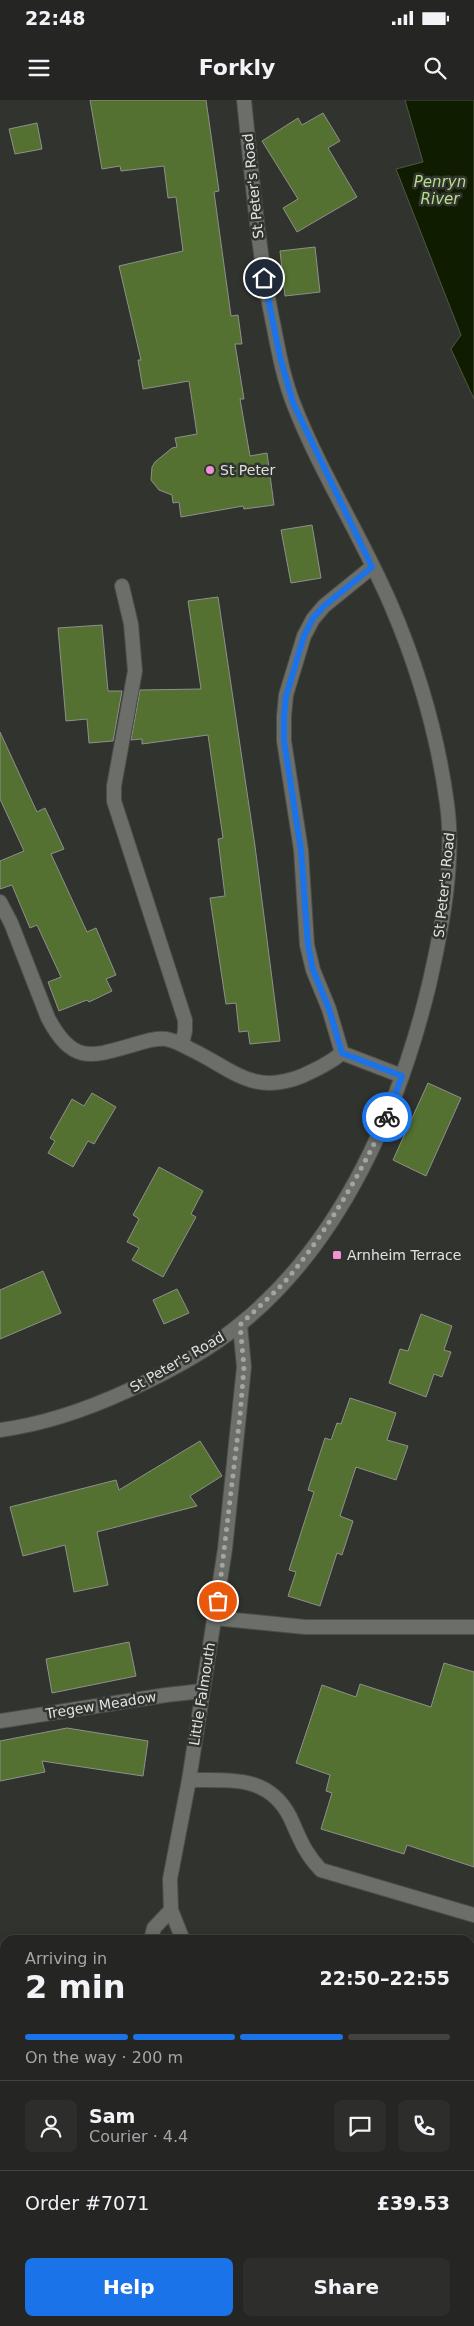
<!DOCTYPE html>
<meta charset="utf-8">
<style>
body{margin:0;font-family:"DejaVu Sans",sans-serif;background:#2d2e2b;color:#f1f3f6;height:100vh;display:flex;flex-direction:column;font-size:19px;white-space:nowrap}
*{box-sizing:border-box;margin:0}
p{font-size:16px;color:#a3a5a6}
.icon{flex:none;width:28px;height:28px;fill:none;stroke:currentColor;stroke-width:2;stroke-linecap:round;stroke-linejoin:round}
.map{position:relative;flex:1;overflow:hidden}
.panel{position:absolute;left:0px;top:1835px;width:475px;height:391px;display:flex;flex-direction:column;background:#252623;border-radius:15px 15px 0 0;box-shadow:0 2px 12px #0003,0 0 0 1px #424341}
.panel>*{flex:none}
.pin{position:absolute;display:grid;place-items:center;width:42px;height:42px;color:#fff;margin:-21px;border:2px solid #fff;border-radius:50%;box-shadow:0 1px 5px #0007}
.courier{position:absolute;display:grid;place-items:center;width:50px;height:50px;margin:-25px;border:4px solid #1a73e8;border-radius:50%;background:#fff;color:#222;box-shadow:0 1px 6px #0007}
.overview em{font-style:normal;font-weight:600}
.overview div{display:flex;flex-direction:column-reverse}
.overview{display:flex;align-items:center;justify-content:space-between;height:85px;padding:0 25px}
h1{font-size:32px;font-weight:600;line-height:38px}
.bar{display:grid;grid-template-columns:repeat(4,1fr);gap:8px 5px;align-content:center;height:60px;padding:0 25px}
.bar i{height:6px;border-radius:4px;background:#424341}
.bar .selected{background:#1a73e8}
.bar p{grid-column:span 4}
.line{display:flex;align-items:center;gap:12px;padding:0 25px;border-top:1px solid #424341}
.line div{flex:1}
.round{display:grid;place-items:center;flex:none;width:52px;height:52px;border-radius:8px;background:#2d2e2b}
.button{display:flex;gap:10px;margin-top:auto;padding:10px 25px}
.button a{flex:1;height:58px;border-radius:8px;background:#1a73e8;color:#fff;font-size:20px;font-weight:600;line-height:58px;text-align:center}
.button a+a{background:#2d2e2b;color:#f1f3f6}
.status{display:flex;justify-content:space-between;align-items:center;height:35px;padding:0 25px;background:#252623;direction:ltr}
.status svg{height:14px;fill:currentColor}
header{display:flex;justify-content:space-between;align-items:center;height:65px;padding:0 25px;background:#252623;font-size:22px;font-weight:600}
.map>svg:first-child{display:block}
.water{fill:#0f1c00;stroke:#4e5743}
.building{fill:#557131;stroke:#8e908c}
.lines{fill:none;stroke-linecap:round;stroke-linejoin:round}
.service-casing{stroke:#4d4e4b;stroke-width:16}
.minor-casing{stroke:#4d4e4b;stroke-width:16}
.tertiary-casing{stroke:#4d4e4b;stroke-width:16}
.service{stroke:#6c6e6a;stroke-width:14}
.minor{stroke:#6c6e6a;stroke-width:14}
.tertiary{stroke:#6c6e6a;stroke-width:14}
.done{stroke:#a3a5a2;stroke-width:5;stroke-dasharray:0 9}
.route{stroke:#1a73e8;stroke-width:6}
.poi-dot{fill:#f391d6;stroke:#31332f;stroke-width:2}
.labels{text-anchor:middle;stroke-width:5;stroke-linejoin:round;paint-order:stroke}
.street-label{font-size:14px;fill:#e1e2e0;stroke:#31332f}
.poi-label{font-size:14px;fill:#e1e2e0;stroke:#31332f;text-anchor:start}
.water-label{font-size:15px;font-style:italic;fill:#b6df85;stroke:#31332f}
</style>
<div class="status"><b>22:48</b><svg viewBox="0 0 49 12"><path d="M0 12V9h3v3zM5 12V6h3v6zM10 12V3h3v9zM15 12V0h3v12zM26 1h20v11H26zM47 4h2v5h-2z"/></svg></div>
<header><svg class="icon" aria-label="menu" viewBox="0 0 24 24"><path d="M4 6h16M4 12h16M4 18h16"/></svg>Forkly<svg class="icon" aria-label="search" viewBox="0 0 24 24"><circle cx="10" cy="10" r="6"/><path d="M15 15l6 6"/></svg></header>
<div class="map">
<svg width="474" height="2226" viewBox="0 0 474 2226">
<rect width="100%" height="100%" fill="#31332f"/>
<path class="water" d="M405,0h69v299l-23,-50 10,-14 -65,-166 27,-7z"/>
<path class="building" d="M90,0h116l13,91 -5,1 17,124 7,-1 4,29h-7l9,55h-4l10,57 17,-3 7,52 -30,4 -1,-3 -62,11 -2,-15 -6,1 -1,-8 -13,-5 -8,-10 1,-13 3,-5 17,-14 5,-1 -2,-9 22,-4 -8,-53 -46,8 -5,-29h3l-22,-94 64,-15 -7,-54 -8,1 -4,-32 -43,5 -1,-5 -18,3z
M323,13l17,28 -12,7 29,49 -60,35 -14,-24 15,-9 -36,-58 36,-23 4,7z
M37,23l5,26 -27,5 -6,-25z
M315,147l5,45 -35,4 -5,-45z
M312,425l9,53 -30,5 -10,-53z
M218,497l37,249 25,195 -30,3 -2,-13 -9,1 -3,-29 -10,1 -16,-106 15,-2 -7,-57 5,-1 -15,-103 -66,9v-5l-11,1 9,-50 61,-1 -13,-88z
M102,525l6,66h14l-9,50 -24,2 -2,-24 -21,2 -8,-93z
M0,632l37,80 8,-4 19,41 -13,5 36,78 9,-4 20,47 -10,4 6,12 -23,11 -2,-2 -28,11 -11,-29 13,-5 -24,-52 -7,3 -18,-43 -12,4v-28l24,-10 -24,-52z
M428,983l33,15 -35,78 -33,-16z
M92,993l24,14 -22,37 -6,-3 -15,26 -25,-14 7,-12 -5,-3 22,-39 12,7z
M159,1067l44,24 -12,23 5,3 -33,60 -31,-17 7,-12 -12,-6 12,-23 -6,-4z
M43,1171l18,42 -61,26v-49z
M177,1189l12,24 -25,11 -11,-24z
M421,1214l31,12 -8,24 7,2 -9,25 -8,-3 -8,23 -37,-14 11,-34 8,2z
M350,1298l46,15 -9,27 21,6 -12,34 -40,-13 -16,49 13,5 -11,34 -5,-2 -17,53 -32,-10 8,-24 -7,-2 25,-78 -6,-2 17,-52 6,2 6,-17 4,1z
M200,1341l22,35 -32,20 7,10 -100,26 11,53 -34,7 -9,-47 -42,11 -13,-49 106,-27 3,10z
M129,1542l7,34 -84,17 -6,-34z
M444,1563l30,9v195l-67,-22 -3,9 -83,-25 11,-36 -6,-2 4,-16 -34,-12 26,-78 34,12 4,-13 71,23z
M67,1628l81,13 -5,35 -101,-15 3,11 -45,9v-40z"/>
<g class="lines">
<g class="service-casing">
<path id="service" d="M215,1518l90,9h169
M189,1680c41,1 79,-6 101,37 10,22 14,35 31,53l153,45
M151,1840l3,-12 17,-18"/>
</g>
<g class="minor-casing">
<path id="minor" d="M372,467l-48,39 -11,13 -9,17 -18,59 -2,21v25l17,109 6,95 6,25 16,39 13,44 60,23
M122,486l9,38 4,47 -21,115v15l71,219v11l-3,13
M0,802l11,21 37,95c25,47 43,39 88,26 10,-3 19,-6 30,-5 8,1 17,6 24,10 43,20 62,47 112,27 15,-7 28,-13 40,-23
M0,1621l166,-26 36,-4
M183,1840l-12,-30 -1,-31 19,-99 36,-231 19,-182 -4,-42"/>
</g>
<g class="tertiary-casing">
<path id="tertiary" d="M0,1330c45,-6 88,-21 129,-40 37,-17 77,-38 109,-64 103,-82 161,-217 191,-341 13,-57 26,-123 18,-181 -9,-67 -29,-136 -56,-199 -29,-68 -70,-131 -97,-200 -10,-25 -15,-51 -20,-77 -16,-75 -22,-152 -30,-228"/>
</g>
<use href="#service" class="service"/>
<use href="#minor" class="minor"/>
<use href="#tertiary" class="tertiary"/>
</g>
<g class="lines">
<path class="done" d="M218,1501l22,-185 4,-49 -4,-42c16,-16 34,-31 49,-48 40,-49 71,-102 98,-160"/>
<path class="route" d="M264,178l16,79 13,46 79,164 -48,39 -11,12 -9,18 -18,60 -2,20v25l17,109 7,95 5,25 16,39 13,44 60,23 -15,41"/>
</g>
<g class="poi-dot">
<circle cx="210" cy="370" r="5"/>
<rect x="332" y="1150" width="10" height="10" rx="2.5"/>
</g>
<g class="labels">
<g class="street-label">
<text transform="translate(253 86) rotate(-96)" y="5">St Peter's Road</text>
<text transform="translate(444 785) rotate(-84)" y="5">St Peter's Road</text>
<text transform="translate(177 1262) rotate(-30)" y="5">St Peter's Road</text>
<text transform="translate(202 1594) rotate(-81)" y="5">Little Falmouth</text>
<text transform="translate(101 1605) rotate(-9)" y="5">Tregew Meadow</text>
</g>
<g class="poi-label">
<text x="220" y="375">St Peter</text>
<text x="347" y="1160">Arnheim Terrace</text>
</g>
<g class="water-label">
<text x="440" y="87">Penryn<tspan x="440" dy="17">River</tspan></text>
</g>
</g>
</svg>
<div class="pin" style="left:218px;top:1501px;background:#ea580c"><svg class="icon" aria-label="bag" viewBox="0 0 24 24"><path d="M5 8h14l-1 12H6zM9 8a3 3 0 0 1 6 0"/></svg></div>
<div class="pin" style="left:264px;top:178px;background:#1f2937"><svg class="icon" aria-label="home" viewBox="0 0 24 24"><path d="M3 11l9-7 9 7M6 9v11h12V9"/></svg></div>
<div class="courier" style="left:387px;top:1017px"><svg class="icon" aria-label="bike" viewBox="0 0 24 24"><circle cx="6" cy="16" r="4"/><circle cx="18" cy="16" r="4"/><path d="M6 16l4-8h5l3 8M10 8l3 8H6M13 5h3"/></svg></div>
<section class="panel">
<div class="overview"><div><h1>2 min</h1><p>Arriving in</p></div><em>22:50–22:55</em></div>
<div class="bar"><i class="selected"></i><i class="selected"></i><i class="selected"></i><i></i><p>On the way · 200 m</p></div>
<div class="line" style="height:90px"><a class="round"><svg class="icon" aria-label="person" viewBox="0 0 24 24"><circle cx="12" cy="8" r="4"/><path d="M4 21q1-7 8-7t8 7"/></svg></a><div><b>Sam</b><p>Courier · 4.4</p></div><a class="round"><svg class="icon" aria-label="chat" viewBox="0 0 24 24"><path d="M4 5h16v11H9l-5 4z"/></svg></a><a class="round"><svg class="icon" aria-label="phone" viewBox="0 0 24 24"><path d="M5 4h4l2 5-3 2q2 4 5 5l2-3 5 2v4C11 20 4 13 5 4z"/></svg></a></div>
<div class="line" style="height:65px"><div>Order #7071</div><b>£39.53</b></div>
<div class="button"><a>Help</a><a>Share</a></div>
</section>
</div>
